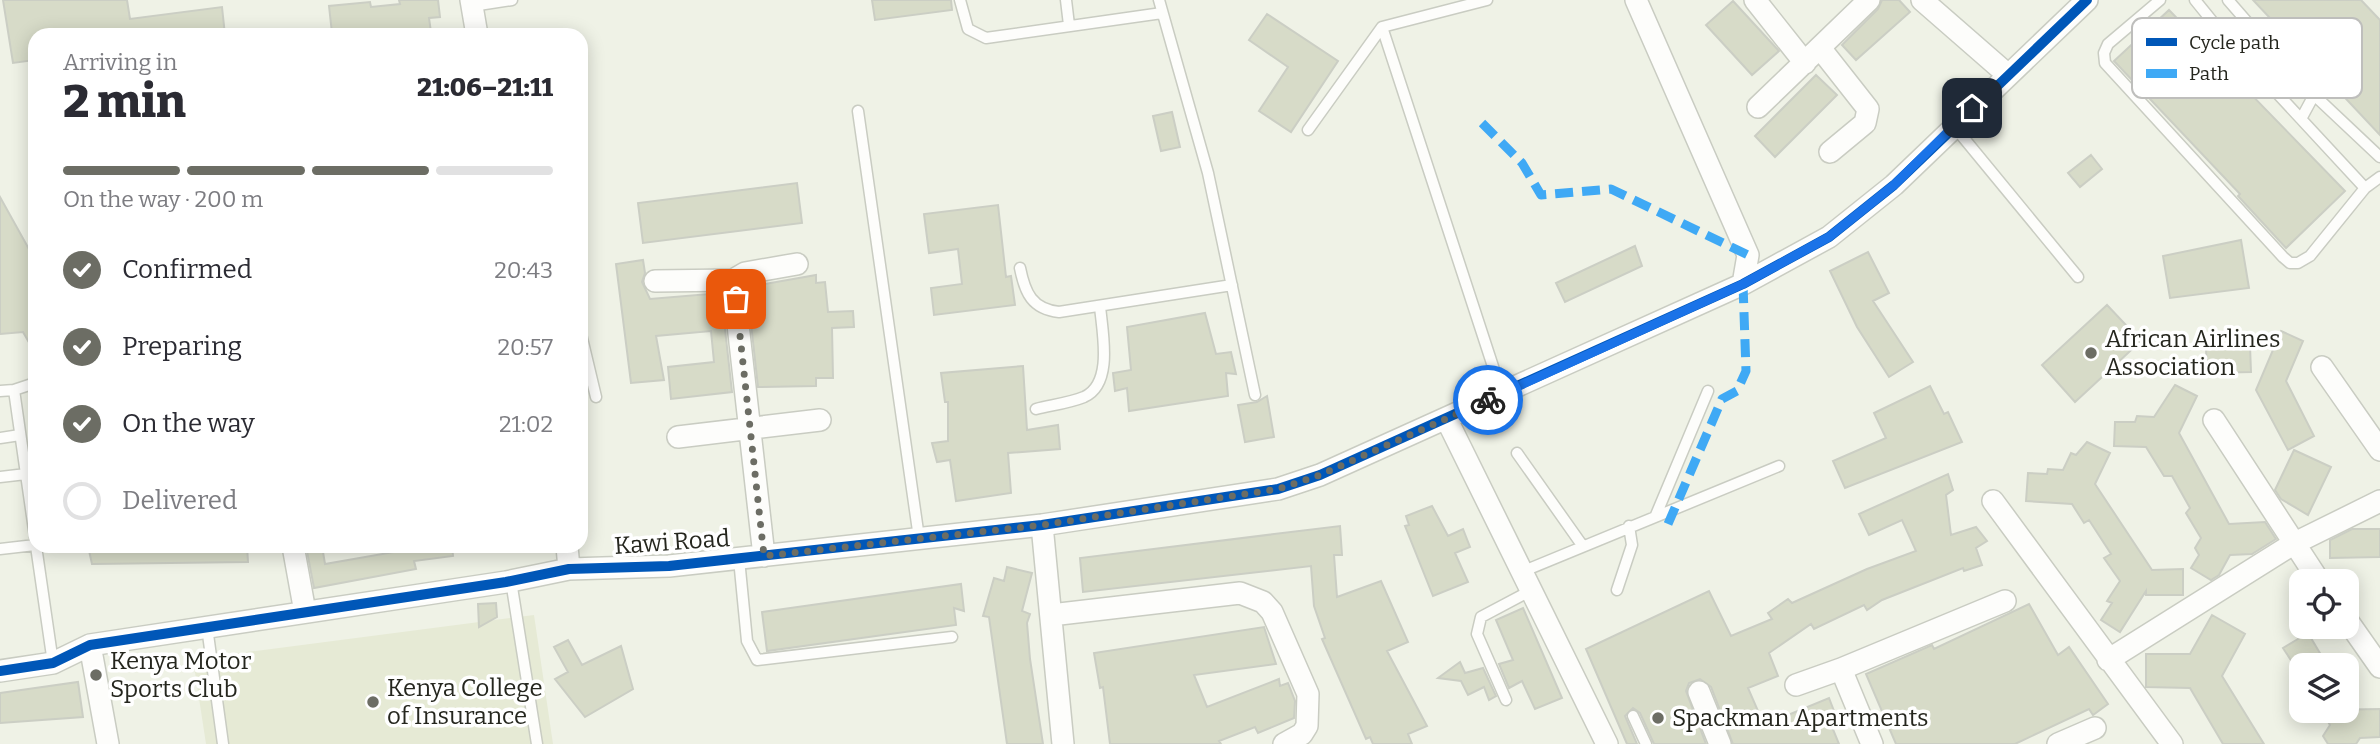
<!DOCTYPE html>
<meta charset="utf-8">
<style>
body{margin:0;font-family:Bitter,serif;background:#f2f2f3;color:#2b2b33;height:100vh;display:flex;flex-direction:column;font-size:26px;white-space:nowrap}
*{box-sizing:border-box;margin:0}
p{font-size:23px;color:#7c7c81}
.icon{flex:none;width:38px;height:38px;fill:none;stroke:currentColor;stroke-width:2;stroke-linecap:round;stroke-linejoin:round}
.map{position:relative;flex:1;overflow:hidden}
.side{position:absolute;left:28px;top:28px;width:560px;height:525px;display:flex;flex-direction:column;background:#fff;border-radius:21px;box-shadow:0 4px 18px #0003}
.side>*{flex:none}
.tools{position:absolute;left:2289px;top:569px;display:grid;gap:14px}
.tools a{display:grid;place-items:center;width:70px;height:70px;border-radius:14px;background:#fff;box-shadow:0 4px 18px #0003;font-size:35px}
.pin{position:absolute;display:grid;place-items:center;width:60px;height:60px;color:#fff;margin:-30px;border-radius:14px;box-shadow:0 4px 10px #0006}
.courier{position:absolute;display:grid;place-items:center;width:70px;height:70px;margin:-35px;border:5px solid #1a73e8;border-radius:50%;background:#fff;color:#222;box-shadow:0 2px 9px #0007}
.summary em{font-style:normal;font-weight:800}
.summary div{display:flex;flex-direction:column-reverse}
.summary{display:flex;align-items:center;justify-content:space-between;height:119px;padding:0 35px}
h1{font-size:46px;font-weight:800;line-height:52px}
.bar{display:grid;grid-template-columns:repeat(4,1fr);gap:10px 7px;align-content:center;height:84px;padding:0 35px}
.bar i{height:9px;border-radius:5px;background:#e1e1e2}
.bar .current{background:#6c6d64}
.bar p{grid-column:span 4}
ol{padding:0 35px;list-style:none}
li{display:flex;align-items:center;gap:21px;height:77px}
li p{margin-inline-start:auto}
li .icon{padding:7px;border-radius:50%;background:#6c6d64;color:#fff;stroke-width:4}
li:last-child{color:#7c7c81}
li i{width:38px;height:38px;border:4px solid #e1e1e2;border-radius:50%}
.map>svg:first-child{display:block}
.built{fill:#e6ead5}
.building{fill:#d7dbc8;stroke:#cbcec4;stroke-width:2}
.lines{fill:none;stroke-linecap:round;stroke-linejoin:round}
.service-casing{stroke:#c9ccc2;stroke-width:13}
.minor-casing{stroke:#c9ccc2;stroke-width:24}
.service{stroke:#fdfdfb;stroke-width:10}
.minor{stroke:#fdfdfb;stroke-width:21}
.quiet{stroke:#3fa9f5;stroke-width:9;stroke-dasharray:18 9;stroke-linecap:butt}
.cycleway-casing{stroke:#fff;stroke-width:15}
.cycleway{stroke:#0057b8;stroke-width:10}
.done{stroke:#6c6d64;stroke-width:7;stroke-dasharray:0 12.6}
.route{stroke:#1a73e8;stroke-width:9}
.poi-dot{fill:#6c6d64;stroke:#fff;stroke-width:2.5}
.labels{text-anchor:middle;stroke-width:7;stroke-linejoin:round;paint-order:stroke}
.poi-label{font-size:24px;fill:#25261e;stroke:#fff;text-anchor:start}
.street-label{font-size:24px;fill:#25261e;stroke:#fff}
.key{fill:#fff;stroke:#bebebc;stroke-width:2}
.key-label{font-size:19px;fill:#25261e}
</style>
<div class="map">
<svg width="2380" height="744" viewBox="0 0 2380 744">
<rect width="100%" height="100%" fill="#eff2e6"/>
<path class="built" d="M534,615l19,129h-347l-13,-85z"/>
<path class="building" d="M3,0h124l3,19 92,-12 3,28h-190v25l-22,3z
M399,0h39l2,17 -11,1 2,14 -29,3 -70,-2 -3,-27 41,-4 1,5 29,-3z
M872,0h79l1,10 -77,10z
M1882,0h17l11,12 -54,48 -14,-15 36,-36z
M2253,0h108l19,20v115z
M1733,1l46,50 -27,24 -46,-50z
M2169,10l176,181 -59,57 -48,-52 2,-2 -126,-133z
M1267,14l71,47 -47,71 -32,-21 29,-44 -39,-27z
M1816,75l21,20 -62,62 -20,-21z
M1172,112l8,35 -19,4 -8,-35z
M2091,155l11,14 -22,18 -12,-14z
M797,183l5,40 -159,20 -5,-40z
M0,197l35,63v93l-12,-21 -23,2z
M998,205l8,72 5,-1 4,29 -81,10 -3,-27 31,-4 -4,-35 -29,4 -5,-39z
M2241,240l8,48 -79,10 -7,-42z
M1635,246l7,20 -77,36 -9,-19z
M1868,252l21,41 -16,8 40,61 -24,15 -32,-50 -27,-56z
M643,260l2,13 -3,9 8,17 71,-6 11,99 -61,7 -3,-32 46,-5 -3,-31 -55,5 8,44 -33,3 -15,-119z
M816,275v8l9,-1 3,30 25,-1 1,16 -22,1 1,50h-17v8l-58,1 -11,-100z
M2107,305l34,36 -66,61 -33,-37z
M1205,313l11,41 15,-2 5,22 -10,-1 2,23 -99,15 -2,-23 -12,3 -2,-18 18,-3 -4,-43z
M2281,331l22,10 -17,40 28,55 -26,14 -32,-60z
M2250,346l1,26 -44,1 -1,-25z
M1023,366l4,64 31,-5 2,24 -52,4 3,40 -55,8 -6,-41 -13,2 -5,-19 16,-2v-39h-3l-4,-29z
M2175,385l22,11 -18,37 50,91 36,-2 11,17 -24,15 -22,1 -11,20 -8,5 -20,-12 8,-13 -4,-7 6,-10 -15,-25 4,-5 -18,-32h-8l-18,-29 -32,-1 1,-24h20l2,-6 17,1z
M1930,386l14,28 4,-2 14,30 -117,46 -12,-27 53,-23 -12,-25z
M1267,396l7,41 -29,5 -7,-37 19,-3z
M2087,442l23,11 -15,31 57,86 31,-1v26h-37v-4l-26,41 -19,-12 11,-17 -5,-2 13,-20 -16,-23 7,-4 -22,-34 -5,3 -12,-19 -46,-3 2,-28 19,1 1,-5 15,1 8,-17 5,2z
M2294,450l37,17 -23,48 -27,-16 -6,-9z
M1948,474l5,16 -7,5 5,40 25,-8 11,14 -11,7 6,17 -18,6 -1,-3 -81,32 -15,10 -3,-5 -50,24 -3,-5 -42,29 9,23 -30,12 16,37 65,-27 10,26 -7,3 7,17h-106l-22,-57 -11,-8 -11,4 -3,8 20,53h-52l-14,-31 -7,-5 -8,8 12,28h-10l-41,-95 123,-58 22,45 41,-17 -4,-6 20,-14 4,4 75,-34 49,-18 -14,-31 -33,15 -10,-21z
M1432,506l16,30 15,-7 7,18 -15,6 13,29 -35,14 -28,-70 4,-1 -3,-9z
M1340,526l2,29h-8l3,42 44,-16 27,61 -21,9 40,75 -19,8 4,10h-39l-3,-7 -4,2 -44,-100 3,-1 -11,-32 -3,-40 -228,26 -3,-34z
M2352,529h28v28l-50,1v-18z
M88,546h159l1,16 -156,2z
M306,546h16l3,18 69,-12 -1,-6h59l1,10 -39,5 2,8 -102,19z
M1007,567l25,6 -10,38 8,3 -3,9 3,36 13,85h-36l-18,-127 -6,-1 11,-38 10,3z
M961,584l3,27 -10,-3 2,17 -189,26 -5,-39z
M496,603l1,14 -18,10 -1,-23z
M2029,604l29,51 11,-8 39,57 -15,11 -4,-6 -74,35h-119l-30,-70 66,-29 2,4z
M1523,608l39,90 -27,11 -13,-28 -13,7 -10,-24 14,-4 -17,-40z
M2212,615l33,19 -23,42 42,68h-41l-33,-56 -44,-1v-33h44z
M1264,627l12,37 -82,11 13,32 72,-28 1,7 8,-3 7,18 -1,17 -36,15 -3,-6 -36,14 2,3h-111l-7,-57 -3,1 -6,-35z
M2308,633l19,32h-33l-11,-17z
M568,640l14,25 39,-19 12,43 -48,28 -30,-38 13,-7 -14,-25z
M1460,662l5,11 18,-5 13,28 -7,4 -5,-13 -16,8 -7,-14 -23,-3z
M78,682l5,35 -83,6v-30z
M2380,709v28l-20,1 -4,6h-28l-5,-8 7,-11 -9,-15z"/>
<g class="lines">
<g class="service-casing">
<path id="service" d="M960,0l8,29 18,9 176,-25
M1066,0l3,25
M1159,0l49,173 47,222
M2160,0l-52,44 -4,9 1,10 178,194 7,6h8l12,-7 55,-68
M2195,0l30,37 140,151 15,-11
M2228,0l67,77 85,80
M472,6l40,-6
M1382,27l120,367
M858,111l61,427
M2301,119l13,-24
M1953,125l125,152
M1308,130l74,-103 105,-27
M1020,268c5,25 12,41 39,44l173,-27
M581,334l15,63
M14,390l21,147
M0,391l14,-1 21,-7
M1036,409c16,-4 33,-6 48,-12 30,-13 18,-66 16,-91
M0,438l20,-3
M1517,453l65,92
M0,477l26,-3
M1656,515l52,-124
M36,546l17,117
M0,549l35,-4
M739,559l8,82 10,19 195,-23
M1524,571l255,-105
M511,581l26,163
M1617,590l15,-45 -3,-19
M207,627l16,117
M1506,700l-29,-66 4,-17 51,-27
M1633,716l13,28"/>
</g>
<g class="minor-casing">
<path id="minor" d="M471,0l6,35
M1636,0l112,255 -5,29
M1755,0l50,63
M1922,0l86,75
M1820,48l48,61 -3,14 -35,29
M1758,107l111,-107
M733,280l31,276
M655,281l78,-1 12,-7 52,-9
M2322,367l58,83
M1447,420l160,324
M2214,420l105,161
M678,437l142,-17
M1993,501l179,243
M1042,525l21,219
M293,546l12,66
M567,546l2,23
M1051,615l189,-22 23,9 9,10 36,82 -1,32 -5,8 -18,10
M2347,620l33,47
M90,645l18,99
M2108,660l185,-116 87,-43
M1841,669l164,-68
M0,671l53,-8 37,-18 416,-63 63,-13 100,-3 373,-41 236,-36 42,-14 423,-191 86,-47 65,-52 193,-185
M1796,685l45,-16 31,75
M1699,692l21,52
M2058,744l37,-16"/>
</g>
<use href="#service" class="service"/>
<use href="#minor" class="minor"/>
<path class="quiet" d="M1482,123l40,40 19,32 70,-6 137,66
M1668,524l54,-125 15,-8 9,-20 -3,-87"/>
<g class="cycleway-casing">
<path id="cycleway" d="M0,671l53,-8 37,-18 416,-63 63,-13 100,-3 373,-41 236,-36 42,-14 423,-191 86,-47 65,-52 193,-185"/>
</g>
<use href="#cycleway" class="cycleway"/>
</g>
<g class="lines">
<path class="done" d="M736,299l28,257 278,-31 236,-36 42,-14 168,-75"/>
<path class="route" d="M1488,400l255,-116 86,-47 65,-52 78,-77"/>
</g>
<g class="poi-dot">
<circle cx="2091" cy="353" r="7"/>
<circle cx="96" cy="675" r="7"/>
<circle cx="373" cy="702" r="7"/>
<circle cx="1658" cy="718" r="7"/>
</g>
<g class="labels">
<g class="poi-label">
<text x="2105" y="347">African Airlines<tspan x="2105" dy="28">Association</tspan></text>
<text x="110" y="669">Kenya Motor<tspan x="110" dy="28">Sports Club</tspan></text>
<text x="387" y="696">Kenya College<tspan x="387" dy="28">of Insurance</tspan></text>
<text x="1672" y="726">Spackman Apartments</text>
</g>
<g class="street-label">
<text transform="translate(672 542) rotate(-4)" y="8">Kawi Road</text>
</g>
</g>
<rect x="2132" y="18" width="230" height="80" rx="10" class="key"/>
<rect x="2146" y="38" width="31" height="8" fill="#0057b8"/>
<rect x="2146" y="69" width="31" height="9" fill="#3fa9f5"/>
<g class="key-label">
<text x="2189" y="49">Cycle path</text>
<text x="2189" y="80">Path</text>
</g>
</svg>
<div class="tools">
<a><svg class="icon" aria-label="locate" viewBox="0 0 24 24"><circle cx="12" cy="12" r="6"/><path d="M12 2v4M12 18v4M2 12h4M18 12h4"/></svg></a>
<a><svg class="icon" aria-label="layers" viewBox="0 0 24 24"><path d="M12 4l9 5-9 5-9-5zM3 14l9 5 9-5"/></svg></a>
</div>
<div class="pin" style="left:736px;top:299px;background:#ea580c"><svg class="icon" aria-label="bag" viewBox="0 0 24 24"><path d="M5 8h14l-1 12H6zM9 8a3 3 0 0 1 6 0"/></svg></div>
<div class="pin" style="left:1972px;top:108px;background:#1f2937"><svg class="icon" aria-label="home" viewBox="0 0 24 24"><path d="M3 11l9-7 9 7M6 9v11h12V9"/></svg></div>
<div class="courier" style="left:1488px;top:400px"><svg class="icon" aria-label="bike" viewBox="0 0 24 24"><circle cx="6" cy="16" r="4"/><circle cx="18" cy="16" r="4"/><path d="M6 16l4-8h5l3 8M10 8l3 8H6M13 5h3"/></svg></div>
<section class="side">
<div class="summary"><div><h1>2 min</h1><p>Arriving in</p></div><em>21:06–21:11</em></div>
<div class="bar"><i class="current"></i><i class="current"></i><i class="current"></i><i></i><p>On the way · 200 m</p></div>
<ol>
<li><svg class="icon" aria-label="check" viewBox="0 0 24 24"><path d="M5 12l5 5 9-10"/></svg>Confirmed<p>20:43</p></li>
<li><svg class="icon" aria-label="check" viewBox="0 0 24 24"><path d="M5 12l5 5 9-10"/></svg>Preparing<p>20:57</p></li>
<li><svg class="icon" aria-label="check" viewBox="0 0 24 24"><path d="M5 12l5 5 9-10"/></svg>On the way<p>21:02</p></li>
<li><i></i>Delivered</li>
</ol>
</section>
</div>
